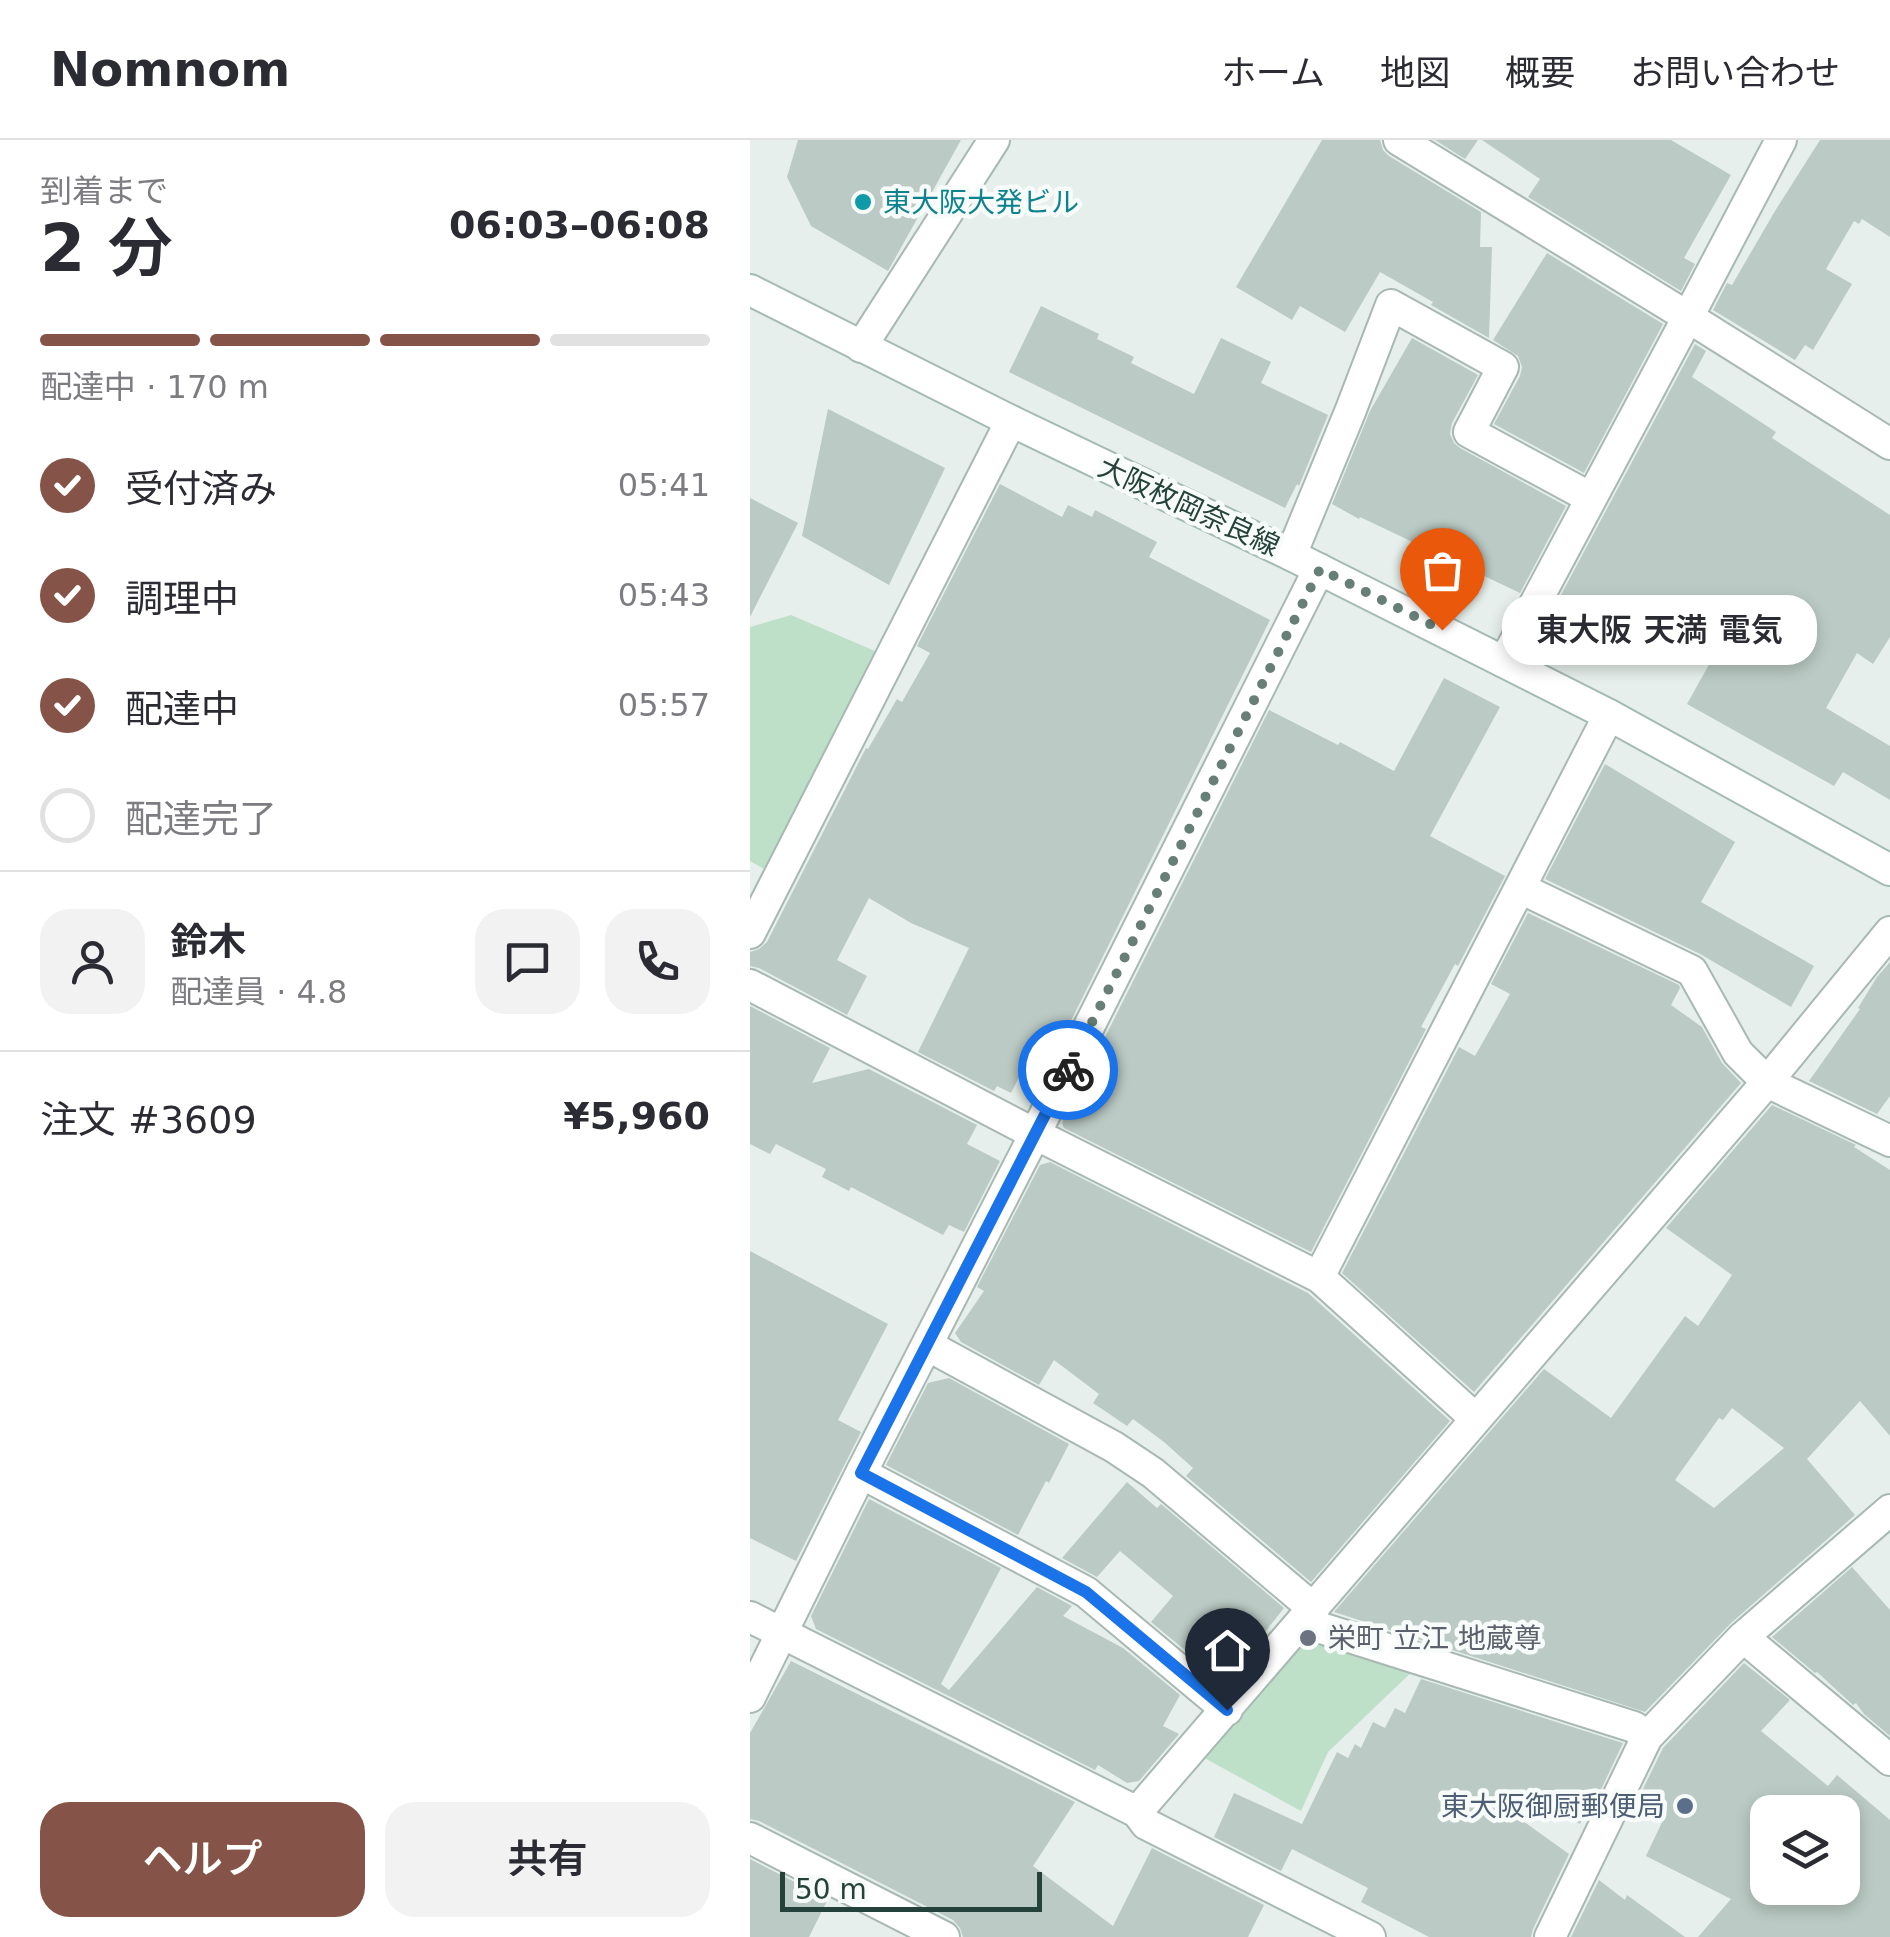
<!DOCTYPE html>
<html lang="ja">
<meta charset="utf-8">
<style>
body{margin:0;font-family:"DejaVu Sans","Noto Sans JP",sans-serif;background:#f2f2f3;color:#2b2b33;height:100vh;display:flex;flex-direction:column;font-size:38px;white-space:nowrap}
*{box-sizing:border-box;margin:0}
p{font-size:32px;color:#7c7c81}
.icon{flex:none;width:55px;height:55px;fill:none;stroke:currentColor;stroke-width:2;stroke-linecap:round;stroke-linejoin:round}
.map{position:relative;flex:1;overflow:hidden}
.panel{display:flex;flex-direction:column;background:#fff;width:750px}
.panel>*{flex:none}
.tools{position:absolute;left:1000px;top:1655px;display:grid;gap:20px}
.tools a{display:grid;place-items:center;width:110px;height:110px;border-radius:20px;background:#fff;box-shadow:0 5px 15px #0003;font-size:50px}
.scale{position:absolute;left:30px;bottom:25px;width:262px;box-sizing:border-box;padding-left:10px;border:5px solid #24423a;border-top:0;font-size:28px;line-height:35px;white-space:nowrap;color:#24423a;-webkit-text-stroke:8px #f7fbf9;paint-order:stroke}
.pin{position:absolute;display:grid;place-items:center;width:85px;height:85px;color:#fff;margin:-102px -42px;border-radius:50% 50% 50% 0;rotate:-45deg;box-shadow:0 0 10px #0007}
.pin .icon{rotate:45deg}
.courier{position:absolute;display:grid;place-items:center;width:100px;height:100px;margin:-50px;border:8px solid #1a73e8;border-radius:50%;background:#fff;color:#222;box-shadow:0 2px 12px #0007}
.bubble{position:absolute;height:70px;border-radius:30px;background:#fff;box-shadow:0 5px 15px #0003;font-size:32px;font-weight:600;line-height:70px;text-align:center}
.headline em{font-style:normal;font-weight:600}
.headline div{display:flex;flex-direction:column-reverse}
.headline{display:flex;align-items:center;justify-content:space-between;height:170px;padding:0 40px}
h1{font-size:65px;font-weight:600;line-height:75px}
.bar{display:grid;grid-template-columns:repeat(4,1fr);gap:15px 10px;align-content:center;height:120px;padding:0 40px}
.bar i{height:12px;border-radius:8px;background:#e1e1e2}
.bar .selected{background:#855347}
.bar p{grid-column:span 4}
.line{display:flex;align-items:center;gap:25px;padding:0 40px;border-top:2px solid #e1e1e2}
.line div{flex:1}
.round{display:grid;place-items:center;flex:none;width:105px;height:105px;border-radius:30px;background:#f2f2f3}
ol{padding:0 40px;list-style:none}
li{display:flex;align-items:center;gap:30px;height:110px}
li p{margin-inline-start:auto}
li .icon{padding:10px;border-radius:50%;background:#855347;color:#fff;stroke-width:4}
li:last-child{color:#7c7c81}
li i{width:55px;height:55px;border:5px solid #e1e1e2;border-radius:50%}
.cta{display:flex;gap:20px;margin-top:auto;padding:20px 40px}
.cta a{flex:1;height:115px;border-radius:30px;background:#855347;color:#fff;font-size:40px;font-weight:600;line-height:115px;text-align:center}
.cta a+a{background:#f2f2f3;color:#2b2b33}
header{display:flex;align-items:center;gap:60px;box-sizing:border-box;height:140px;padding:0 50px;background:#fff;border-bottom:2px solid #e1e1e2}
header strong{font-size:48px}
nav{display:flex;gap:55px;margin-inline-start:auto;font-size:35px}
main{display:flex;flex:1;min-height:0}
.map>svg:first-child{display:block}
.green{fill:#bfe0c8}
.building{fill:#bbcac4;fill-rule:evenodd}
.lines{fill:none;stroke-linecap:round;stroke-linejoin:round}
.minor-casing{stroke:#a8b8b2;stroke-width:34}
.tertiary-casing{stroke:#a8b8b2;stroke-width:34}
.secondary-casing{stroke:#a4bbb3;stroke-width:34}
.minor{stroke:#fff;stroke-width:30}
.tertiary{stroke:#fff;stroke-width:30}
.secondary{stroke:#fff;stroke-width:30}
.done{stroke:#687f78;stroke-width:10;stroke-dasharray:0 18}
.route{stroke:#1a73e8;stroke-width:12}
.culture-dot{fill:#0f9aa8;stroke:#f7fbf9;stroke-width:4}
.worship-dot{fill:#6b7280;stroke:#f7fbf9;stroke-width:4}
.service-dot{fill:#5c6f8a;stroke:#f7fbf9;stroke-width:4}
.labels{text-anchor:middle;stroke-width:9;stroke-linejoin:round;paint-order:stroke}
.culture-label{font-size:28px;fill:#0d838f;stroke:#f7fbf9;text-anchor:start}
.street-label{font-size:28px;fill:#24423a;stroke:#f7fbf9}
.worship-label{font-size:28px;fill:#5b616d;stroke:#f7fbf9;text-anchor:start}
.service-label{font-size:28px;fill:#4e5e75;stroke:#f7fbf9;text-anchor:end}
</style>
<header>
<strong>Nomnom</strong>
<nav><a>ホーム</a><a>地図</a><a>概要</a><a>お問い合わせ</a></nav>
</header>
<main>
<section class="panel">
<div class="headline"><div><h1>2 分</h1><p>到着まで</p></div><em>06:03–06:08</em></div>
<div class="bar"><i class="selected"></i><i class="selected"></i><i class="selected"></i><i></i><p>配達中 · 170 m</p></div>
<ol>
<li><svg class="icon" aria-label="check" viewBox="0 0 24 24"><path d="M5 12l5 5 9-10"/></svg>受付済み<p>05:41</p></li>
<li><svg class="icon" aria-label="check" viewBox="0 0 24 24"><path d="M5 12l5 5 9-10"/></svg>調理中<p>05:43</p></li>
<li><svg class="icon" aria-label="check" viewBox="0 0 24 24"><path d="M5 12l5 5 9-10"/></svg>配達中<p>05:57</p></li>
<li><i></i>配達完了</li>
</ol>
<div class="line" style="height:180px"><a class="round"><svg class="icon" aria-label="person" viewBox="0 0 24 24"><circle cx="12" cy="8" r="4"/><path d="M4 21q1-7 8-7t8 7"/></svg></a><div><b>鈴木</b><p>配達員 · 4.8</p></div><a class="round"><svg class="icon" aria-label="chat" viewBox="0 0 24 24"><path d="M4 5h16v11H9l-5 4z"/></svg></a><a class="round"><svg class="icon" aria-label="phone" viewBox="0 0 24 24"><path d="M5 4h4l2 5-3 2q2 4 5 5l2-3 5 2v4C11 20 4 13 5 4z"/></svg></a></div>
<div class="line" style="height:130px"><div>注文 #3609</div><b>¥5,960</b></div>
<div class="cta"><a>ヘルプ</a><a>共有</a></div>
</section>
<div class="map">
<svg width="1140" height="1797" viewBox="0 0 1140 1797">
<rect width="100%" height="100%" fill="#e6efeb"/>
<path class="green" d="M41,475l84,36 -109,219 -16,-9v-234z
M558,1491l108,37 -88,84 -27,59 -102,-56z"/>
<path class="building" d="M48,0h163l-73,131 -77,-45 -24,-49z
M572,0h58l3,10 6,6 92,56 -1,35h12l-3,91 -58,-33 2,-3 -53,-30 -35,60 -45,-26 -8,14 -56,-33z
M685,0h43l-13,19z
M732,0h189l60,35 -47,83 11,6 -14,27 -153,-94 12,-18z
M1070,0h70v97l-28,-18 -3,5 -5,-3 -28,48 26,15 -39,66 -8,-5 -10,15 -82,-50 14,-27 5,2 43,-74z
M797,113l116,71 -79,149 -90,-49 26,-48 2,-9 -4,-11 -25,-16z
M291,166l58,28 -2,5 37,18 -3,6 63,31 27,-56 50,24 -10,21 67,32 -29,71 -2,-2 -12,24 -276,-136z
M662,198l66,37 -26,48 -2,11 4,9 6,5 106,58 -46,87 -160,-76 -1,2 -27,-15 38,-93z
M945,204l11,7 -14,26 84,55 -4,6 118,77v122l-17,27 -16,-11 -31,55 64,38v54l-47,-28 -9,14 -147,-82 34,-61 -49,-27 -24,43 -93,-53z
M78,269l117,59 -56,117 -87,-49z
M250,344l62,33 6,-12 24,12 3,-7 62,32 -8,15 121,63 -221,445 -19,-10 -19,38 -14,-7 -3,5 -76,-39 51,-104 -58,-25 -42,-25 -32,62 30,16 -20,39 -88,-47 -9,-2v-14l9,-3 8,-7 99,-194 2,1 29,-50 5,3 28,-49 -13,-7z
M0,358l48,25 -48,94z
M694,538l56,29 -70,129 75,40 -47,90 -3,-2 -34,63 5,2 -115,223 -247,-124 -2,-5 207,-413 69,35 2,-3 54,29z
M855,624l130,78 -34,60 113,64 -23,41 -91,-53 -155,-75z
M778,773l151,72 1,3 -9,17 31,22 20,36 19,20 -267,309 -132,-119 117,-226 16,9 35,-62 -19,-10z
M1140,822v134l-13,18 -68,-33 51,-72 -2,-1 19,-31z
M0,866l80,42 -18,35 57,-14 108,56 -10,19 33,17 -36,71 -15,-7 -6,10 -92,-48 -2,4 -27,-14 4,-8 -50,-25 -6,10 -20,-10z
M1022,965l84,40 -2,2 36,23v266l-30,-35 -53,58 48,56 -124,108 -86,89 -311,-100 210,-243 67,49 74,-102 13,10 34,-51 -66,-47zM982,1268l52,40 -70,60 -39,-28 44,-62 4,2z
M300,1022l258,131 142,128 -139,161 -125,-106 7,-8 -29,-26 -31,-23 -6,7 -34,-23 6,-9 -45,-34 -15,25 -78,-43 -6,-9 29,-42 -7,-4 63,-122z
M0,1111l138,73 -50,96 23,12 -65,129 -46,-23z
M199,1238l120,66 -20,39 -3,-2 -28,54 -132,-70 42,-82z
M377,1342l30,26 4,-4 123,104 -54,68 -4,-2 -5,6 -70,-58 22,-26 -53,-45 -23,26 -35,-19z
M119,1359l132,69 -60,116 8,6 88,-103 35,19 -9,10 60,32 57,47 -17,31 16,8 -40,47 -12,2 -29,-18 -3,5 -279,-141 -5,-13z
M1102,1427l38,43v126l-26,-22 -8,-11 -3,2 -36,-33 -2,1 -43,-36z
M41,1521l284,141 -42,64 80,60 39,-78 112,57 -16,32h-285l-3,-9 -7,-8 -194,-99 -9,-2v-86z
M994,1523l46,37 -29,31 67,55 9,-11 53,45v117h-192l33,-38 -85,-43 19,-40 -28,-15 26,-53zM1018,1672h74v76h-74z
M671,1539l202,64 -26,55 -4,-1 -13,27 -45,-23 -12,20 46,33 -36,75 -2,8h-102l-68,-35 7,-14 -76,-39 -11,22 -67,-34 20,-44 68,31 35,-72 11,6 7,-14 6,4 12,-26 12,6 10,-20 10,5z
M0,1719l78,40 -19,38h-59z
M849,1740l26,20 2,-5 58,42h-114z"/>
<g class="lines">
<g class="minor-casing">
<path id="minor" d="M649,0l289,177 202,127
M111,207l133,-207
M541,415l59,-143 41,-107 112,62 -34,65 122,66
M754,522l184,-345
M770,748l172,83 46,82 29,29 123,59
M0,793l261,-512
M0,845l285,149 284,143 157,142
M569,1137l290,-562
M177,1205l187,102 39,26 161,136
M111,1333l225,119 141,118
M0,1477l387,195 9,12 224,113
M552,1482l332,105 13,10
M993,1497l147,123
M0,1557l111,-224 174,-339 284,-565
M387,1672l630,-730 123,-150
M0,1698l194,99
M800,1797l97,-200 96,-100 147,-127"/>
</g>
<g class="tertiary-casing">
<path id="tertiary" d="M938,177l93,-177"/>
</g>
<g class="secondary-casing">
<path id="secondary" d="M0,150l261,131 280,134 213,107 105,53 281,155"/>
</g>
<use href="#minor" class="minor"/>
<use href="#tertiary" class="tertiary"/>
<use href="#secondary" class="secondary"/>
</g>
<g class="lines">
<path class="done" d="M318,930l252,-501 122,61"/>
<path class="route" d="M318,930l-207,403 225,119 141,118"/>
</g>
<circle class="culture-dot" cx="113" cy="62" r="10"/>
<circle class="worship-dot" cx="558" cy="1498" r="10"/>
<circle class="service-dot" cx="935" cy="1666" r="10"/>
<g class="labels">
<g class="culture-label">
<text x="133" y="72">東大阪大発ビル</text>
</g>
<g class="street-label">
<text transform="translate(439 366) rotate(25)" y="10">大阪枚岡奈良線</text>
</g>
<g class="worship-label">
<text x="578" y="1508">栄町 立江 地蔵尊</text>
</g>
<g class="service-label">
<text x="915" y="1676">東大阪御厨郵便局</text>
</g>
</g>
</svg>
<div class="tools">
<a><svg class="icon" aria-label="layers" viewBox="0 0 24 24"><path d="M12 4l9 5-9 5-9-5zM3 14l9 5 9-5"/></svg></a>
</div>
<div class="scale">50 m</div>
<div class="pin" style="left:692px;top:490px;background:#ea580c"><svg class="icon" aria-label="bag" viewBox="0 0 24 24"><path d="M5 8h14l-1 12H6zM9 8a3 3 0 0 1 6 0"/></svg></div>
<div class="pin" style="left:477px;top:1570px;background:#1f2937"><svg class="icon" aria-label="home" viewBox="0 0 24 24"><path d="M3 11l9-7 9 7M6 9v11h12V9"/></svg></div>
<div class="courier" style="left:318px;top:930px"><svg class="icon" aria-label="bike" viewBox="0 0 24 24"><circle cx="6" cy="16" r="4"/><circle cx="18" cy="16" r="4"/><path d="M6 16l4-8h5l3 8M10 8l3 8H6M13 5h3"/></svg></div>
<div class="bubble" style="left:752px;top:455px;width:315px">東大阪 天満 電気</div>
</div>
</main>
